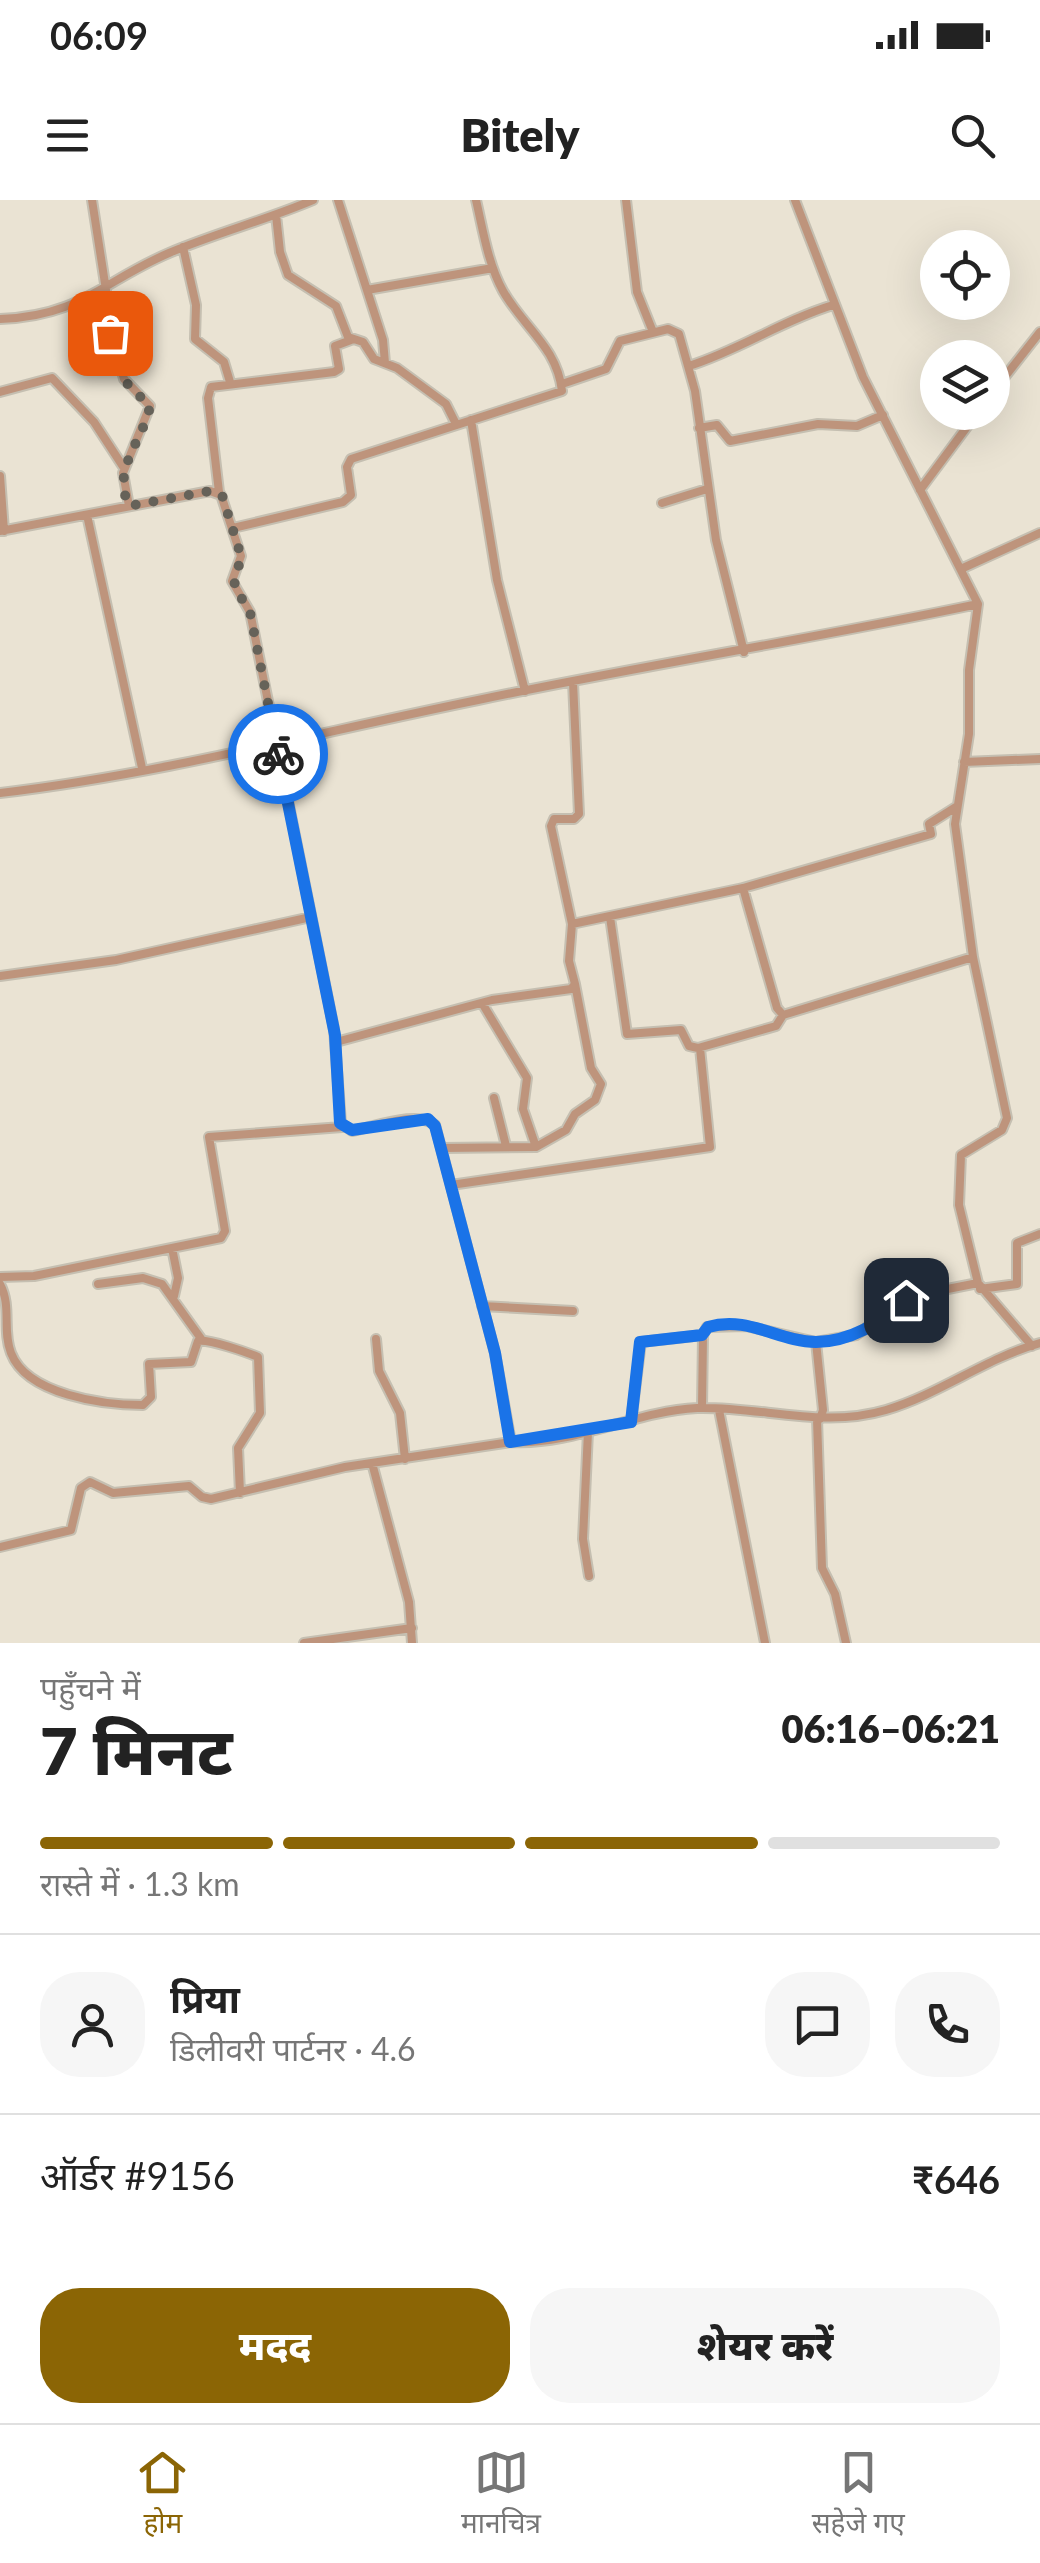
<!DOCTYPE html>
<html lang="hi">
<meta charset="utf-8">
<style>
body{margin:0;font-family:Lato,"Noto Sans Devanagari",sans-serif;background:#f6f6f6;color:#222;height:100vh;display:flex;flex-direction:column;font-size:38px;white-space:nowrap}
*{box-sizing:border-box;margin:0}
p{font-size:32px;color:#767676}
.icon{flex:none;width:55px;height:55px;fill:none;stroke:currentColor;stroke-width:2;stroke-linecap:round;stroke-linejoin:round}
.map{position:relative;height:1443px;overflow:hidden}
.drawer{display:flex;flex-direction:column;background:#fff;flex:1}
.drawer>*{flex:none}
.tools{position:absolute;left:920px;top:30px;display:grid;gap:20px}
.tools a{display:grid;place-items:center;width:90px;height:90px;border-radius:50%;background:#fff;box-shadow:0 10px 40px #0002;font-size:50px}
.pin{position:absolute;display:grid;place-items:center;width:85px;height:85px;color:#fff;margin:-42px;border-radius:20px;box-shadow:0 5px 15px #0006}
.courier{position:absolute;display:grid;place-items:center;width:100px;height:100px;margin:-50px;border:8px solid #1a73e8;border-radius:50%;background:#fff;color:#222;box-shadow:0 2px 12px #0007}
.head em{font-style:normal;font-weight:800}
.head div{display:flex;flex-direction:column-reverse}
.head{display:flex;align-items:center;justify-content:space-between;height:170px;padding:0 40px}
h1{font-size:65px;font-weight:800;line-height:75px}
.bar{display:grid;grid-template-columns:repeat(4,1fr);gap:15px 10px;align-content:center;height:120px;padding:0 40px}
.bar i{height:12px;border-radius:8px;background:#e0e0e0}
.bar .current{background:#8b6505}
.bar p{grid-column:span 4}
.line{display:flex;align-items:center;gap:25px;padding:0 40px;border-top:2px solid #e0e0e0}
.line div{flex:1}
.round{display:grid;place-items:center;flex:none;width:105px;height:105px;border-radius:40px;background:#f6f6f6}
.action{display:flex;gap:20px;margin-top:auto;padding:20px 40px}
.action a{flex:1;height:115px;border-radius:40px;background:#8b6505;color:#fff;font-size:40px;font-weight:800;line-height:115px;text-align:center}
.action a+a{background:#f6f6f6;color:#222}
.status{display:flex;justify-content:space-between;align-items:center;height:70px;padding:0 50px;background:#fff;direction:ltr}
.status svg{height:28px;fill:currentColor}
header{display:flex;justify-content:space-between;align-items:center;height:130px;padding:0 40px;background:#fff;font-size:45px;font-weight:800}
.tab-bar{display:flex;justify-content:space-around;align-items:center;height:140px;border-top:2px solid #e0e0e0;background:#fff;font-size:28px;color:#767676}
.tab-bar a{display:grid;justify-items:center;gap:5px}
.tab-bar .current{color:#8b6505}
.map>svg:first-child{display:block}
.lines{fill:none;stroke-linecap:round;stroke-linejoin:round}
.minor-casing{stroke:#c5bfb1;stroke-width:12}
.minor{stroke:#be947c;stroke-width:8}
.done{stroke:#666259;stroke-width:10;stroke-dasharray:0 18}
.route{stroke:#1a73e8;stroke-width:12}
</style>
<div class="status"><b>06:09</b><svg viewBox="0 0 49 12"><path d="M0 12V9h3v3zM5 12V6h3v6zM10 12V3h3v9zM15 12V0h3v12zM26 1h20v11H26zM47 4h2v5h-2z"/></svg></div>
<header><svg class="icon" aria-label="menu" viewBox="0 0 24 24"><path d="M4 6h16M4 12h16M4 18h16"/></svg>Bitely<svg class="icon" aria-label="search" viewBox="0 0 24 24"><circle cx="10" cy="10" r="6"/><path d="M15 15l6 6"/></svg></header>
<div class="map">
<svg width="1040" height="1443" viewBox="0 0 1040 1443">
<rect width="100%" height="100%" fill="#eae3d3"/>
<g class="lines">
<g class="minor-casing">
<path id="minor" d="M92,0l14,90
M338,0l45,140 2,23
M626,0l11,92 16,40
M795,0l68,177 115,227 -9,66v64l-14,90 18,133 34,161 -5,12 -41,25 -2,50 19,78 54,63
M276,15l4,37 8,23 48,31 12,31 15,5 11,17 23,9 49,36 10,20
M183,47l13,58 -1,34 29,23 6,20
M367,90l126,-22
M95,96l12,21 17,62 26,27 -27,67 6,33
M0,119c81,-3 103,-38 169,-66 47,-20 97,-33 144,-53
M689,166c51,-16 92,-45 144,-61
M562,184l44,-15 14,-28 48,-12 11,5 16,57 21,149 28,112
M0,192l52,-14 42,44 30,46
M992,193l48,-61
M471,220l26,160 28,111
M699,228l18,-3 13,16 88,-17 39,2 26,-11
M0,276l4,55
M920,290l58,-78
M219,292l-11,-94 3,-11 123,-15 5,-3 -4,-23 16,-6
M662,303l45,-14
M87,315l55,253
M233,328l110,-26 8,-7 -4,-28 4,-8 211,-68c-5,-44 -38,-63 -59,-100 -15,-27 -20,-61 -27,-91
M0,331l210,-40 11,4 20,61 -9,25 18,31 84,417 7,94 11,8c23,-4 66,-21 83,-6l60,228 16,89c62,4 124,-31 186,-34 64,-2 125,21 189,2 54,-16 100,-52 154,-67
M963,368l77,-35
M573,482l6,132 -5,5h-20l-3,7 21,98 171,-36 34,120 6,7 190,-58
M964,562l76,-3
M0,593c161,-19 320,-61 478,-93 166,-35 334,-61 500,-96
M743,688l188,-54 -2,-10 27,-17
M610,717l17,117 54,-4 8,16 9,2 78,-22 7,-11
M0,776l116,-16 195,-43
M482,803l45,75 -4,31 13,38
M336,842l156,-42 79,-11 4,-5 -6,-23 3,-37
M494,898l12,48
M442,948l94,-1 30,-17 9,-16 20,-14 6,-16 -10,-16 -16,-84
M451,985l259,-38 -10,-99
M172,1048l6,30 -4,18
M0,1077l34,-1 187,-38 4,-7 -16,-94 133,-10
M0,1084c12,23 2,46 11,69 16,42 93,52 132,52l8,-8 -2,-33 42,-2 7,-21c11,-2 48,11 60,16l2,56 -22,35 2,45
M98,1084l45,-6 19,6 40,56
M980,1089l37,-5v-41l23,-9
M482,1106l91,5
M376,1139l3,32 21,42 5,46
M702,1208l1,-73 4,-8 39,-1 70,16
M719,1210l46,233
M817,1219l5,149 13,26 11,49
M820,1219l3,-9 -7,-68 40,-7 56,-39 66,-13
M631,1222l10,-80 62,-7
M588,1232l-5,107 6,37
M372,1263l37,139 3,41
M0,1347l71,-17 10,-42 9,-6 23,11 76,-7 13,11 9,2 134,-32 166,-25
M304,1443l108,-15"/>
</g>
<use href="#minor" class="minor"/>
</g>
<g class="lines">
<path class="done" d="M110,133l18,52 22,21c-7,36 -39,62 -21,100l81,-15 12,4 19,61 -7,30 16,26 28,142"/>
<path class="route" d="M278,554l57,281 5,88 12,7 76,-11 7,7 60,227 15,89 121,-20 9,-80 62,-7 6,-8c40,-12 71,15 108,15 33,0 65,-19 90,-42"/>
</g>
</svg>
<div class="tools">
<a><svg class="icon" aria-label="locate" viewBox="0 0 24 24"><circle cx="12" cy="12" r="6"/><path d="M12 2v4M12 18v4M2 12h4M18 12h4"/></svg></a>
<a><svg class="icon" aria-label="layers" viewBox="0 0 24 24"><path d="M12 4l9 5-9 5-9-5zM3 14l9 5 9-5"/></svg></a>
</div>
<div class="pin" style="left:110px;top:133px;background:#ea580c"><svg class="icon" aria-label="bag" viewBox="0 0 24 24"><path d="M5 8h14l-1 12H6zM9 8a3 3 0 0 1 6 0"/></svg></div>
<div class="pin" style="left:906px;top:1100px;background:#1f2937"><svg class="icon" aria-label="home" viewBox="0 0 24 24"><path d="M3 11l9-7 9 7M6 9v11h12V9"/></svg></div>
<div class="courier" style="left:278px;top:554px"><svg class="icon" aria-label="bike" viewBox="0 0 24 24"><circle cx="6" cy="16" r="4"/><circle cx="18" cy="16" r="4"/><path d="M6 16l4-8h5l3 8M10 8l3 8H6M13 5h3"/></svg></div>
</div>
<section class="drawer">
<div class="head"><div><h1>7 मिनट</h1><p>पहुँचने में</p></div><em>06:16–06:21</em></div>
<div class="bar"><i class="current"></i><i class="current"></i><i class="current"></i><i></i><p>रास्ते में · 1.3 km</p></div>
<div class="line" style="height:180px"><a class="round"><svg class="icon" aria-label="person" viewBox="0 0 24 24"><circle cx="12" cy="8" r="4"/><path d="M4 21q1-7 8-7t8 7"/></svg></a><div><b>प्रिया</b><p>डिलीवरी पार्टनर · 4.6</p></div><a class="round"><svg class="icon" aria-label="chat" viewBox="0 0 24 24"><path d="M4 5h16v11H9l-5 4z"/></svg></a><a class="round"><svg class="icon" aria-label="phone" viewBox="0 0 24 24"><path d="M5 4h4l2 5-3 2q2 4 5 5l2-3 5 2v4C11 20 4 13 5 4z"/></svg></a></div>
<div class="line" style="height:130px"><div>ऑर्डर #9156</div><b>₹646</b></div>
<div class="action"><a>मदद</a><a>शेयर करें</a></div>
</section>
<nav class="tab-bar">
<a class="current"><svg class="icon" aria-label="home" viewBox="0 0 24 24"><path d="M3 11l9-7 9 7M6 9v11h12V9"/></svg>होम</a>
<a><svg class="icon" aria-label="map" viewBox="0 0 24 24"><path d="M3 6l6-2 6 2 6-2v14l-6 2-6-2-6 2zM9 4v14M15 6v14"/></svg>मानचित्र</a>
<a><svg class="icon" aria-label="saved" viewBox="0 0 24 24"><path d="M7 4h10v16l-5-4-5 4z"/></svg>सहेजे गए</a>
</nav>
